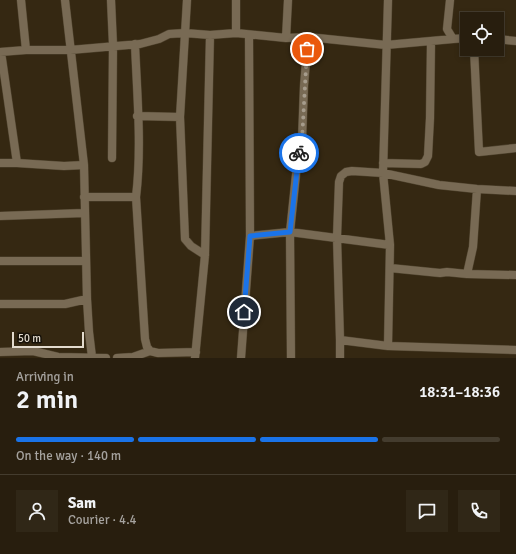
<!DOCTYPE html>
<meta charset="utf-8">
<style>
body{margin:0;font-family:Signika,sans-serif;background:#302717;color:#f1f3f6;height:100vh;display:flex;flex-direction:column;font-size:15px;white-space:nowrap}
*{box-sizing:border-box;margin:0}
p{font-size:13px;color:#a5a29e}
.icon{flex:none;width:22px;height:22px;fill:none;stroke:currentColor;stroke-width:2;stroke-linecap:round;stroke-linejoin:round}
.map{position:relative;height:358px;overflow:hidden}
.details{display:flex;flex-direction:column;background:#281e0e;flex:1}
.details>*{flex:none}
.tools{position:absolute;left:460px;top:12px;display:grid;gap:8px}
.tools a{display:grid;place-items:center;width:44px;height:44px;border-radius:0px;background:#281e0e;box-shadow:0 2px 6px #0003,0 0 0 1px #443c2e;font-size:20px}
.scale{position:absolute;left:12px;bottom:10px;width:72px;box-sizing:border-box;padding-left:4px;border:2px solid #e3dbce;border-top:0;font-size:11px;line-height:14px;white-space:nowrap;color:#e3dbce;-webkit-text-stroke:3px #171209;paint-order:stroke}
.pin{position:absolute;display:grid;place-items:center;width:34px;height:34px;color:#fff;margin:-17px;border:2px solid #fff;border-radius:50%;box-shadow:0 1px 4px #0007}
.courier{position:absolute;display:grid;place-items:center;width:40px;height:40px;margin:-20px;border:3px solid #1a73e8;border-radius:50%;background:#fff;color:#222;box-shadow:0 1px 5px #0007}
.head em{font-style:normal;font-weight:600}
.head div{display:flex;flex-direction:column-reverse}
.head{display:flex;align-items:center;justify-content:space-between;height:68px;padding:0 16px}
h1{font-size:26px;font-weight:600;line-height:30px}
.bar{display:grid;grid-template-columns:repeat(4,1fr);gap:6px 4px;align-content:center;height:48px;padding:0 16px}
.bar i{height:5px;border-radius:3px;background:#443c2e}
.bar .current{background:#1a73e8}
.bar p{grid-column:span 4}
.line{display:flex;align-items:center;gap:10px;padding:0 16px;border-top:1px solid #443c2e}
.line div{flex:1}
.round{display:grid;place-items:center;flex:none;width:42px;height:42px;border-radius:0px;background:#302717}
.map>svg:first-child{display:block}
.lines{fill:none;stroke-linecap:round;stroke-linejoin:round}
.street-casing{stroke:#514530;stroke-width:9}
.street{stroke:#786a54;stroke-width:8}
.done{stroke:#a69c8c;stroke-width:4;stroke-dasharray:0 7.2}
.route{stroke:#1a73e8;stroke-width:5}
</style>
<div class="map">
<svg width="516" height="358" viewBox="0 0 516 358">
<rect width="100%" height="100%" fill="#352812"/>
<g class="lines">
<g class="street-casing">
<path id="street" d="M21,0l5,50
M111,0l2,45 -1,113
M187,0l-7,117 5,122 6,7 14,9
M236,0v33
M388,0l-5,173 7,72 -2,101 128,4
M450,0l-3,29 6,10 14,-1
M286,38l2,-38
M497,39l19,2
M135,44c2,50 7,103 1,153l9,142 2,8 3,4 8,2 38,-1
M474,49l5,103 37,-4
M0,52l26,-2h44l70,-6 19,-5 10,-5 16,-1 25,2 26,-2 50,5 22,-1 78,8 67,-6
M1,52l16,111 47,3 20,-1
M137,116l43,1
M0,163h17
M383,163l38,1 4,-2 3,-6 2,-38 1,-76
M84,197h52
M0,216l84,-3
M250,236l40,-4 7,-67 5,-25 2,-54 4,-49
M0,261h86
M390,268l50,5 7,-1 20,2 49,1
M467,274l6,-27 4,-58
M87,299l2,33 3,25
M0,304h65l22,-5 -3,-134 -19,-165
M340,340l48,6
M0,352l33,-1 25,6 48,1
M117,358l16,-1 17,-6
M195,358l10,-103 5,-220
M241,358l9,-122 -1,-201
M291,358l-1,-126 100,13
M340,358v-18l-3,-103 2,-55 2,-6 5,-4 6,-1 31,2 56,12 38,4 39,2"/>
</g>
<use href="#street" class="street"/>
</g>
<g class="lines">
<path class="done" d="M299,153l3,-13 5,-91"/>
<path class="route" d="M244,312l6,-76 40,-4 9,-79"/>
</g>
</svg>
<div class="tools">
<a><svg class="icon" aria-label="locate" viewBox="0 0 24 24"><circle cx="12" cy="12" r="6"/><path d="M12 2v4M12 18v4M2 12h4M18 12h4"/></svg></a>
</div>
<div class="scale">50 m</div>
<div class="pin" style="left:307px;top:49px;background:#ea580c"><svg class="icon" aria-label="bag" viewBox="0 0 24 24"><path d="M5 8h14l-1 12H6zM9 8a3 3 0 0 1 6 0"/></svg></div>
<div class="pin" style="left:244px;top:312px;background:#1f2937"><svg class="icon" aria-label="home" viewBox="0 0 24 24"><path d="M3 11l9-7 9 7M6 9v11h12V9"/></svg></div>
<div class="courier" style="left:299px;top:153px"><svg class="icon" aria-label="bike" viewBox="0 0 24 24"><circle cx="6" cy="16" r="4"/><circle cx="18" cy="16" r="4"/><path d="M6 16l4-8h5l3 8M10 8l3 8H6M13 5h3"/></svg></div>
</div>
<section class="details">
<div class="head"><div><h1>2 min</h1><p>Arriving in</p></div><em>18:31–18:36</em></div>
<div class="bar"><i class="current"></i><i class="current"></i><i class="current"></i><i></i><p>On the way · 140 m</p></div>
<div class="line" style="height:72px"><a class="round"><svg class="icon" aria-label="person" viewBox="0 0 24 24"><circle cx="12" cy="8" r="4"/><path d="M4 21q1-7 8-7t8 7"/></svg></a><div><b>Sam</b><p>Courier · 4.4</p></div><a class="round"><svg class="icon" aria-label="chat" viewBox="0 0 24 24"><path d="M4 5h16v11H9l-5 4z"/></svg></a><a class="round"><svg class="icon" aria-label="phone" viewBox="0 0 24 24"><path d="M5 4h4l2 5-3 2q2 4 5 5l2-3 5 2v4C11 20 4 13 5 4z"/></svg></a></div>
</section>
